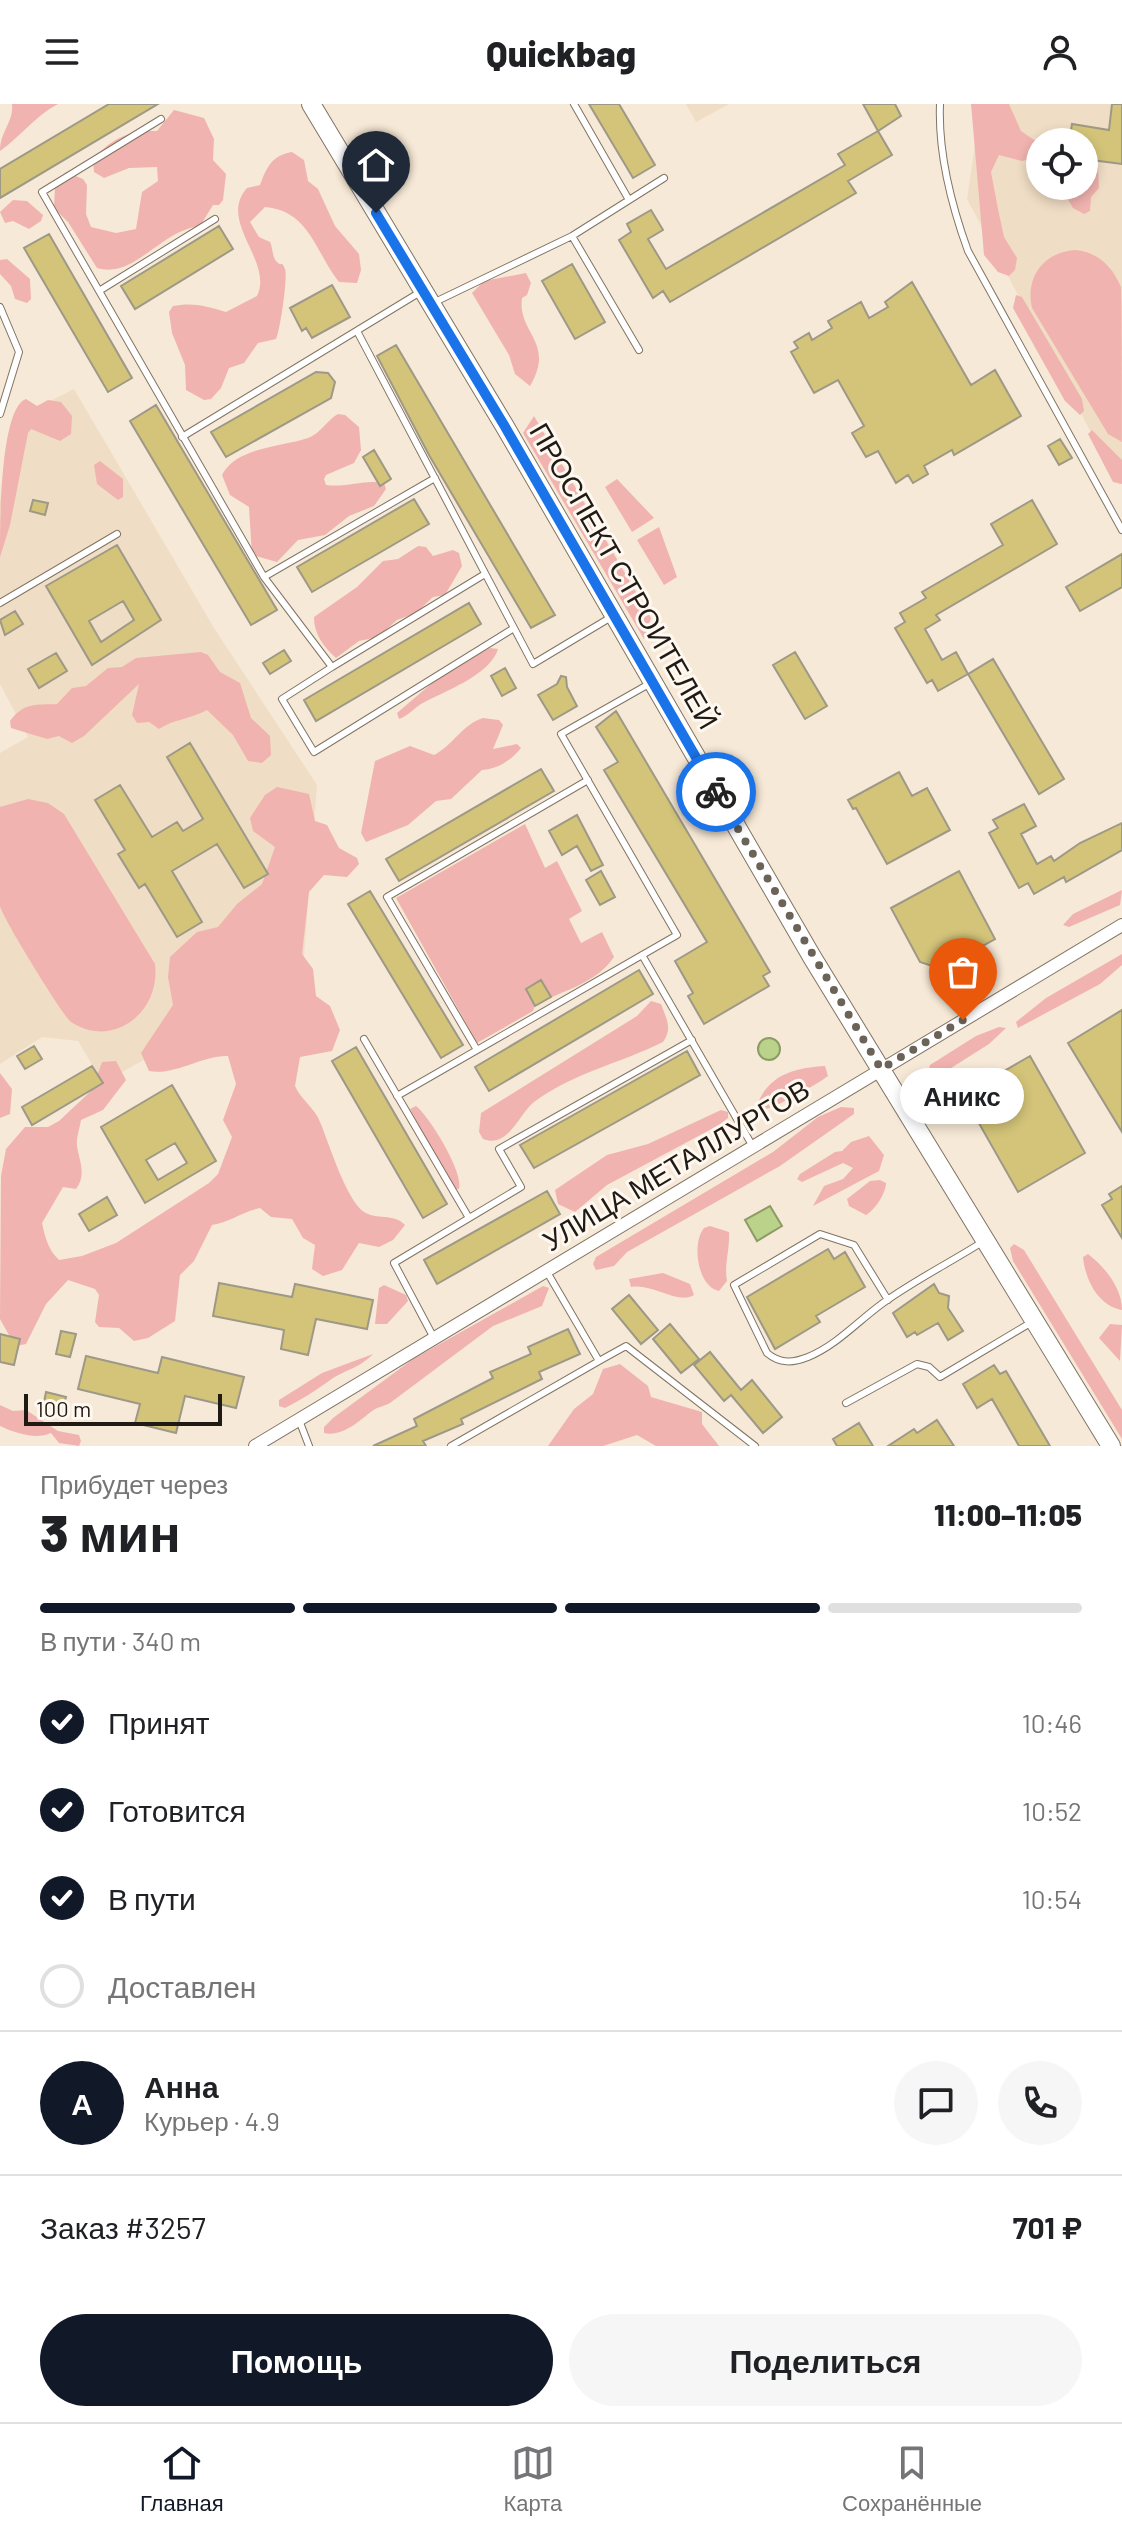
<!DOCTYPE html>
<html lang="ru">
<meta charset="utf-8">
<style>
body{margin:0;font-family:Barlow,sans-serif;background:#f6f6f6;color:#202124;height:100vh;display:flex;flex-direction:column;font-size:30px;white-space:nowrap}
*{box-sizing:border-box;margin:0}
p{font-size:26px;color:#757577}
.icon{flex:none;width:44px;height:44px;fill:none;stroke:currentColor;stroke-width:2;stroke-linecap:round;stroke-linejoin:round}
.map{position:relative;height:1342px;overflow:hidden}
.drawer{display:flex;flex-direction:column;background:#fff;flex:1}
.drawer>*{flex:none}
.buttons{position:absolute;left:1026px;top:24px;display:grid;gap:16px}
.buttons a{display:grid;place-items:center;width:72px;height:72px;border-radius:50%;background:#fff;box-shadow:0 4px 12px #0003;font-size:40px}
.scale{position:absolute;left:24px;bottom:20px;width:198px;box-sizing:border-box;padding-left:8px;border:4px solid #1f1a14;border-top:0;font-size:22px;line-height:28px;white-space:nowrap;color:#1f1a14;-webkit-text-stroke:6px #fef8f1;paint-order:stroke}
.pin{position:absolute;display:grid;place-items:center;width:68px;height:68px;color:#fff;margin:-82px -34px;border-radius:50% 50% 50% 0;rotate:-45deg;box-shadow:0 0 8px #0007}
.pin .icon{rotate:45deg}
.courier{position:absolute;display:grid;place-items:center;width:80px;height:80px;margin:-40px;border:6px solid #1a73e8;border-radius:50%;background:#fff;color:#222;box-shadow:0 2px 10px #0007}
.bubble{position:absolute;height:56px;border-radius:28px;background:#fff;box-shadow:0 4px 12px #0003;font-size:26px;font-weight:800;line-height:56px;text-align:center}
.summary em{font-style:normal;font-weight:800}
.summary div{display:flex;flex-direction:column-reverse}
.summary{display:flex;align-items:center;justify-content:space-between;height:136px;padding:0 40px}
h1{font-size:52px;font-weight:800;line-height:60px}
.bar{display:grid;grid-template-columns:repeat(4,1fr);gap:12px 8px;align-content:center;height:96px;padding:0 40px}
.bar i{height:10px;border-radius:6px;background:#e0e0e0}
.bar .current{background:#111827}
.bar p{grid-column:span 4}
.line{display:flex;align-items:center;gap:20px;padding:0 40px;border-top:2px solid #e0e0e0}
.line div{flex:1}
.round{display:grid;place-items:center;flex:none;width:84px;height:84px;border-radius:42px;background:#f6f6f6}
ol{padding:0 40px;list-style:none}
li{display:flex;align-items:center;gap:24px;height:88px}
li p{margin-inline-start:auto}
li .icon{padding:8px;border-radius:50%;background:#111827;color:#fff;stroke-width:4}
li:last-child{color:#757577}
li i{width:44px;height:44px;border:4px solid #e0e0e0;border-radius:50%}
.cta{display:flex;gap:16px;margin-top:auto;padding:16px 40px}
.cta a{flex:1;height:92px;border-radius:48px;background:#111827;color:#fff;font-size:32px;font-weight:800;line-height:92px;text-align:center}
.cta a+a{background:#f6f6f6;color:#202124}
header{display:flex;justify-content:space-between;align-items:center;height:104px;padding:0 40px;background:#fff;font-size:36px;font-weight:800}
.dock{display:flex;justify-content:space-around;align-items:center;height:112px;border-top:2px solid #e0e0e0;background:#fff;font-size:22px;color:#757577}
.dock a{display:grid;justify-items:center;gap:4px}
.dock .current{color:#111827}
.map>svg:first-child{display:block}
.built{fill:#f0ddc5;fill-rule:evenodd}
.green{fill:#f1b3af}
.water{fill:#bbd28b;stroke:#8c9b67;stroke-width:2}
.building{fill:#d3c479;stroke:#9d9986;stroke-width:2;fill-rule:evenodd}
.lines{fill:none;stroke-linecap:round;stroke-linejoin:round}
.lane-casing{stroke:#807464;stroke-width:8}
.street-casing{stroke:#807464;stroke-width:14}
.secondary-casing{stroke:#807464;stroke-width:20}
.lane{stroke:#fff;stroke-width:6}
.street{stroke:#fff;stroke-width:12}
.secondary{stroke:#fff;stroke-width:18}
.done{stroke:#6b6258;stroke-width:8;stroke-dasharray:0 14.4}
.route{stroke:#1a73e8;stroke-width:10}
.labels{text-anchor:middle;stroke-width:6;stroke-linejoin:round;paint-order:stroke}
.street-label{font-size:28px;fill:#1f1a14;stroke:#fef8f1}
</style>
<header><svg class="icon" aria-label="menu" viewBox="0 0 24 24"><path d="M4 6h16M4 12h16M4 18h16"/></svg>Quickbag<svg class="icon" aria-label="person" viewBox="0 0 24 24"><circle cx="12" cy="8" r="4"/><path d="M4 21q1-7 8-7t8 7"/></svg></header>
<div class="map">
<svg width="1122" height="1342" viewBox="0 0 1122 1342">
<rect width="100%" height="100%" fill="#f7e9d7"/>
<path class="built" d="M686,0h43l-33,18z
M981,0h141v378l-3,3 -152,-286zM1040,38h44v44h-44z
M74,285l140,239 103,157 -14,184 -200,114 -25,-42 -36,-4 -42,27v-311l28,-16 -28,-53v-183l13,-81z"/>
<path class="green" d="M12,0h46c-23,12 -37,32 -58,47 0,-20 14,-29 12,-47z
M971,0h38l12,27 16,11 -2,16 -13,3 -23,-6 -8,17 7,37 6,28 13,21 -2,12 -6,6 -11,-4 -14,-17z
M174,6l30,8 10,21 -1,21 13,14 -3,26 -4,5h-6l-13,21c-41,5 -65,53 -103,42l-29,-46 -14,-14 1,-21 11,-15 17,7 4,6 -1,29 5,13 25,6 20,-4 6,-37 16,-11 -1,-14 -28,1 -25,10 -10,-6 -1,-12c18,-22 37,-30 64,-29z
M292,48l12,8 4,21 10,8 17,37 24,28 2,16 -4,13 -18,-1c-24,-30 -29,-71 -74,-75l-15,15 9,15 11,5c3,6 2,14 6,19 7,8 4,-3 9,8 3,8 -5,62 -9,70l-18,4 -14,20 -15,5 -8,20 -10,11 -7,1 -18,-10 -1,-25 -13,-32 -3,-21 4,-6c19,-4 34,0 53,6l31,-16c17,-35 -40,-74 -10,-108l13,-3c7,-18 11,-29 32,-33z
M1084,57l14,7 1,20 -8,9 -1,14 -6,3 -11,-6 -13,-22h24z
M13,96l14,1 16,14 -2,6 -12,8 -16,-8 -8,2 -5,-11z
M1075,146c23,2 37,16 46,37 1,18 1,127 1,155l-14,-8 -76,-126c-7,-31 12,-56 43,-58z
M7,155l23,20 1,20 -4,4 -12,-4 -4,-13 -11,-12v-14z
M526,169l5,10 -4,12 -5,3c-5,35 34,44 8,88l-15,-12 -6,-19 -37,-62 12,-12z
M1016,191l6,2 60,102 2,12 -4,4 -15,-14 -52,-93z
M26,295l11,7 11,-6 13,2 11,14 -1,18 -11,7 -29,-12 -3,4 -18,92 -10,32c0,-33 0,-149 26,-158z
M338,310l7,1 14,12 2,23 -7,13 -28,12 -2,4 2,6c21,3 38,-6 58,-2l2,6 -12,17 -25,10 -24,19 -27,5 -21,22 -25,-7 -3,-48 -19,-12 -8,-20c14,-28 60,-28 86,-37 12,-4 19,-18 30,-24z
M534,312l117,202 -7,21 -121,-206z
M1092,326l30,30v24l-9,-2 -25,-48z
M100,357l23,18v18l-5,3 -21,-16 -3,-19z
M617,375l37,39 -22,14 -27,-45z
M659,423l18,50 -13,8 -27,-45z
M418,442l8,1 7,9 20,-6 6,3 3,13 -17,29 -12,2 -17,16 -19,7 -19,17 -19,4 -23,17c-13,-12 -22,-24 -22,-41l43,-30 26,-26 15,-2z
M490,544l8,1c-8,27 -56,43 -77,55 -8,5 -13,12 -22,15l-2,-6 55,-47z
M201,548l7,3 12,17 20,11 11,35 19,18 1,19 -9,8 -14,-2 -15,-26 -26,-25c-16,9 -33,9 -48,19l-10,-7 -12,1 -5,-8 7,-31 -55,52 -12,7 -13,-7 -12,3 -36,-11 -1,-7c14,-19 26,-16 47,-17l15,-16 14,-2 22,-18 14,-1 14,-9z
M483,614l16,2 4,5 -10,24 24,-5 4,4c-10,13 -24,21 -39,22l-31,29 -15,2 -28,24 -42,17 -5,-9 14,-72 35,-15 24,9c18,-9 30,-32 49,-37z
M277,683l32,7 6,27 12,4 12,23 18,10 2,6 -12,13 -23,-2 -15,17 -7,62 11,15 3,27 14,10 10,24 -8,21 -32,6 -5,29c6,14 20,22 25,36 9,21 26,78 44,90 12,8 30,1 41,13l-12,15 -14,7 -20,-4 -17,27 -19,6 -11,-7 3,-24 -12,-7 -11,-19 -21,-2 -11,-9c-18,4 -30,14 -48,17l-18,36 -14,14 -5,46 -27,17 -14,3 -15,-13 -20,-1 -4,-5 4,-27 -4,-6 -27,-9 -22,24 -20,40 -11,2 -15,-27 1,-143 5,-27 19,-22h23l11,-6 33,-31 10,-28 14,-1 10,19 -23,30 -22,10c-1,7 -5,18 -4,26 2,14 10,29 -1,43l-13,-2 -21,36c3,14 6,27 17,37l23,-4 34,-13 93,-60 9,-9 14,-37 -9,-17 13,-36 -8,-28c-26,-1 -53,20 -79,15l-8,-18 32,-48 -5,-28 2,-20 27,-25 21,-5 19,-23 25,-20 13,-37 -22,-16 -3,-13 15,-23z
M28,695l20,4 16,11 91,150c6,47 -41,86 -84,58 -8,-6 -69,-105 -71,-116 0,-31 0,-68 0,-99z
M525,720l20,44 12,-7 25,50 -13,8 12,24 21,-11 12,25c-18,27 -53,34 -79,48l-2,6 -56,32 -81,-145z
M1122,786l-2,15 -51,22 -6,-2 10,-11z
M1122,850v11l-22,19 -82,44 -2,-6 30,-24z
M651,897l10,3c5,14 12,24 2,38 -42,21 -90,31 -129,60 -15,12 -26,47 -51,37l-4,-7 2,-19 156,-97z
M999,923l7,1 -17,16 -49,31 -12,-3 2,-7 46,-29z
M825,962l3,10c-12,9 -54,33 -67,34l-4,-5c12,-31 38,-37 68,-39z
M0,969l12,16 -2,25 -10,4z
M416,1002c14,11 48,67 43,83h-6l-43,-80z
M841,1003l13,1v6l-74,52 -153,86 -13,14 -18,4 -3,-6 3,-7 177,-105 45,-35z
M721,1006l7,2v6l-9,7 -112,60 -32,27 -17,-8 -3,-14 52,-35 41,-11z
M869,1032l15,19 -5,16 -66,35 11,-20 19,-7 10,-11 -10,-5 -41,19 -5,-3 3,-5 35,-22 7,-1 9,-9z
M880,1076l6,3c0,10 -11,27 -20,32l-17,-9 -2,-7 23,-18z
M710,1122l19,6c1,18 -5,32 -2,49l-8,10c-21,-4 -28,-47 -15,-63z
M1014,1140l10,6 98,160v29l-109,-178 -3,-13z
M1088,1150c17,13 34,34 34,56 -24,-4 -37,-31 -39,-53z
M663,1169l27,11 4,11c-16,10 -42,-12 -63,-8l-2,-8z
M384,1181l22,10 2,6 -21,23h-12l4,-36z
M543,1182l6,2 -7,18 -49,20 -103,77c-5,3 -13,4 -18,8 -13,10 -29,26 -48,22v-6l9,-9 80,-59z
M1110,1220l12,1 -2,36 -21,-23z
M373,1250c-14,15 -30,16 -44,27 -14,10 -28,19 -44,27l-6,-2v-6l43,-27z
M620,1260l28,22 3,11 51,15v12l17,22h-63l-19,-11 -34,11h-55l26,-37 19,-15 10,-25z
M0,1301l13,6 13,-1 32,21 21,4 2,6 -2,5 -20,-3 -8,-10c-15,7 -36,0 -51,-7z"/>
<path class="water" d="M758 945a11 11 0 1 1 22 0a11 11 0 1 1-22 0Z
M770,1102l12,20 -25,15 -12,-21z"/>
<path class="building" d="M109,0h49l-158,94v-29z
M589,0h30l36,61 -22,13z
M863,0h32l6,12 -23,15z
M1112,0h10v60l-38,-5v-17h-15l3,-18 37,6z
M878,27l14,24 -44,26 8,12 -186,109 -7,-11 -10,7 -34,-58 12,-8 -4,-8 24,-14 12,20 -15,9 18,30 179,-104 -7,-11z
M219,122l14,23 -98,60 -14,-23z
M49,130l83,144 -24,14 -84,-144z
M572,160l33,58 -30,17 -33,-58z
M912,178l59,103 24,-15 26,46 -67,39 -2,-5 -28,16 4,8 -15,9 -5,-8 -12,8 -18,-32 -12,6 -14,-24 12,-7 -26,-46 -24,13 -23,-41 7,-4 -4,-6 15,-9 3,7 20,-12 -4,-7 33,-19 8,16 19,-11 -3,-5z
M332,181l18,32 -38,21 -6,-10 -4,3 -12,-23z
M396,241l159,270 -24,13 -102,-173 -52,-99z
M316,268l12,1 7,9 -4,16 -105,59 -15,-25z
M156,301l121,205 -26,15 -121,-204z
M1060,335l12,19 -13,7 -11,-19z
M374,346l17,29 -11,7 -17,-29z
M414,395l15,25 -117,68 -15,-25z
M33,396l15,3 -3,12 -15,-4z
M1032,396l25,44 -121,71 4,5 -15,9 17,31 14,-8 12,22 25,-15 71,120 -25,15 -71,-120 -30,17 -6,-11 -5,3 -32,-55 10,-6 -5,-9 26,-15 -4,-6 81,-47 -12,-21z
M117,441l44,75 -69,45 -46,-79zM123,497l11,19 -33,22 -12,-21z
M1122,450v33l-42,24 -14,-24z
M469,499l12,21 -165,97 -12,-21z
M15,507l8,13 -18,11 -5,-15z
M284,546l7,11 -21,13 -7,-11z
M795,548l32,54 -22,13 -32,-54z
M56,549l11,18 -28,17 -11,-19z
M505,564l11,20 -14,8 -11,-20z
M561,572l5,1 1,10 10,19 -24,14 -15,-25 19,-11z
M616,607l154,261 -7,4 6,10 -65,38 -16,-28 5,-3 -18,-32 32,-19 -103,-172 14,-8 -22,-35z
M190,639l78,131 -24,14 -27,-44 -45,27 30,51 -25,15 -32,-53 -6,4 -21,-34 7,-4 -30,-50 25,-15 32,52 25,-15 6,9 20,-12 -36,-62z
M541,665l13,22 -155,90 -13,-22z
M899,668l13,24 15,-8 23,42 -63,34 -31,-56 -3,1 -5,-9z
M1024,700l12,22 -15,8 16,30 14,-8 3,5 26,-18 42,-20v27l-56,32 -2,-5 -30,17 -6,-11 -9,5 -30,-55 9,-5 -5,-8z
M577,711l26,50 -12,6 -14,-25 -15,9 -13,-24z
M601,767l14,26 -15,8 -14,-25z
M959,767l36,68 -54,30 -21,-7 -29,-54z
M370,787l93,154 -22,13 -93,-154z
M639,866l14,24 -164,97 -14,-24z
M541,876l10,17 -16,9 -9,-17z
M1122,906v122l-54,-89z
M34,942l8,13 -17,10 -8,-13z
M356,943l91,157 -24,14 -91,-157z
M687,947l13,24 -166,93 -14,-23z
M1030,952l55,97 -67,39 -55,-97z
M92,962l11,17 -71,42 -10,-18z
M172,981l44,76 -71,42 -44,-76zM175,1039l12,20 -29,17 -12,-20z
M1122,1082v52l-20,-33 10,-6 -3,-5z
M547,1087l13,23 -123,70 -13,-24z
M107,1093l10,18 -28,16 -10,-17z
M828,1145l6,10 11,-7 20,35 -49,29 4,6 -45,27 -28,-52z
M219,1179l73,14 3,-13 78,16 -6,29 -51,-10 -8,36 -27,-6 3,-19 -71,-14z
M934,1180l5,9 10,3 -1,12 15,23 -15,9 -10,-17 -21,12 -2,-3 -8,5 -14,-24z
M629,1191l29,35 -17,14 -29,-35z
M670,1220l29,35 -18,14 -28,-34z
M568,1225l12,25 -41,18 3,7 -81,40 2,5 -40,17 3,5h-53l44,-20 -3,-7 79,-41 -3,-6 41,-18 -3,-7z
M61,1227l15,3 -6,23 -14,-3z
M0,1230l20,5 -6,26 -14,-3z
M710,1248l31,38 11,-10 30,37 -19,16 -32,-38 -7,6 -30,-36z
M86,1252l72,17 4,-16 82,20 -8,31 -51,-12 -9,37 -41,-10 5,-19 -62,-15z
M994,1261l6,9 6,-3 44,75h-31l-27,-47 -15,9 -14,-24z
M46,1288l20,5 -4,14 -19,-4z
M937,1316l17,26h-66l26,-17 3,4z
M859,1319l14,23h-36l-4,-7z"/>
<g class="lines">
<g class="lane-casing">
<path id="lane" d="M574,0l55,96
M940,0c-2,50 11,100 28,147l154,279
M161,15l-119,73 222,385 68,90 -50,32 32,53 200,-124
M572,132l67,114
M99,187l116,-72
M435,198l137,-66 92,-58
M0,203l19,45 -19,62
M357,227l176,333 80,-48
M182,333l240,-146
M264,473l171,-99
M0,499l117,-69
M332,563l153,-93
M642,851l110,190
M364,935l105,179
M477,946l-90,-153 201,-117
M397,992l280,-161 -116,-201 88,-50
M888,1196l-34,-55 -34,-11 -86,51 33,68c13,11 26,10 41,4 29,-12 50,-36 75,-54 32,-23 68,-41 101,-62
M435,1236l-41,-77 127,-76 -22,-38 193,-109
M599,1257l27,-15 129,100
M846,1299l71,-39 12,3 11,10 92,-55
M299,1316l10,26
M451,1342l148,-85 -52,-89"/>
</g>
<g class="street-casing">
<path id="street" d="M255,1342l867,-521"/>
</g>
<g class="secondary-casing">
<path id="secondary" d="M311,0l193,321 308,532 299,489"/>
</g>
<use href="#lane" class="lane"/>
<use href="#street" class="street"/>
<use href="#secondary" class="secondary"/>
</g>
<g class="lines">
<path class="done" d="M716,688l165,277 82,-49"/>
<path class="route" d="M376,109l128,212 212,367"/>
</g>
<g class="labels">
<g class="street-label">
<text transform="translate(624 472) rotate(60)" y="10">ПРОСПЕКТ СТРОИТЕЛЕЙ</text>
<text transform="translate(676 1061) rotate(-31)" y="10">УЛИЦА МЕТАЛЛУРГОВ</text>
</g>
</g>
</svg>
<div class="buttons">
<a><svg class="icon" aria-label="locate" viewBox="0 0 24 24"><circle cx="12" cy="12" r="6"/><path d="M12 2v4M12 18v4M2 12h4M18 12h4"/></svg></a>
</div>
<div class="scale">100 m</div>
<div class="pin" style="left:963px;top:916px;background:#ea580c"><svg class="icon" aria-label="bag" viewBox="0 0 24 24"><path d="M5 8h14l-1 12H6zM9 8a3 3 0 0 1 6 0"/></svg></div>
<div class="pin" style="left:376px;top:109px;background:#1f2937"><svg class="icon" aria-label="home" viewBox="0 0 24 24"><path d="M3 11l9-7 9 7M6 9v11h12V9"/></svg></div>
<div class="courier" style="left:716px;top:688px"><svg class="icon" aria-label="bike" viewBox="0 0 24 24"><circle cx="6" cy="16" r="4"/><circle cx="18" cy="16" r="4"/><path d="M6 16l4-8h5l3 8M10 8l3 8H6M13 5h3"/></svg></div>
<div class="bubble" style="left:900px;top:964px;width:124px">Аникс</div>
</div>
<section class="drawer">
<div class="summary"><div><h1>3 мин</h1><p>Прибудет через</p></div><em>11:00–11:05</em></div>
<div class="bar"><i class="current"></i><i class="current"></i><i class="current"></i><i></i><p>В пути · 340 m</p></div>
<ol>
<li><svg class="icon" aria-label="check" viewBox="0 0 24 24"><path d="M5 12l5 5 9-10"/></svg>Принят<p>10:46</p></li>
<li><svg class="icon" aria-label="check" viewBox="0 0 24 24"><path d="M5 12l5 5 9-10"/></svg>Готовится<p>10:52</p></li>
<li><svg class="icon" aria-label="check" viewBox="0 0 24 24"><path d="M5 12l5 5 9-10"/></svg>В пути<p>10:54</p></li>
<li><i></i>Доставлен</li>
</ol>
<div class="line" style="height:144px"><b class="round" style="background:#111827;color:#fff">А</b><div><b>Анна</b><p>Курьер · 4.9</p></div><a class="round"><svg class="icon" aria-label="chat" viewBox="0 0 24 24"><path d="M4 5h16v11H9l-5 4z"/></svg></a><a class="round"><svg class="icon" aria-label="phone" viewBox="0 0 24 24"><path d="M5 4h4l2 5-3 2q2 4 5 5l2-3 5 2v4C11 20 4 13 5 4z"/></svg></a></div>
<div class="line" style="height:104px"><div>Заказ #3257</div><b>701 ₽</b></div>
<div class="cta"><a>Помощь</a><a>Поделиться</a></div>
</section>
<nav class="dock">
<a class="current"><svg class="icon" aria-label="home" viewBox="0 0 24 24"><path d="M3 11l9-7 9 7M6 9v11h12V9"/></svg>Главная</a>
<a><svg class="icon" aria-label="map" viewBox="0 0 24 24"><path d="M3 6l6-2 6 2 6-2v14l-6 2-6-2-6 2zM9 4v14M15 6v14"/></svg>Карта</a>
<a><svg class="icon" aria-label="saved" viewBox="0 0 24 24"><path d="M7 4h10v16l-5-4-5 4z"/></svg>Сохранённые</a>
</nav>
